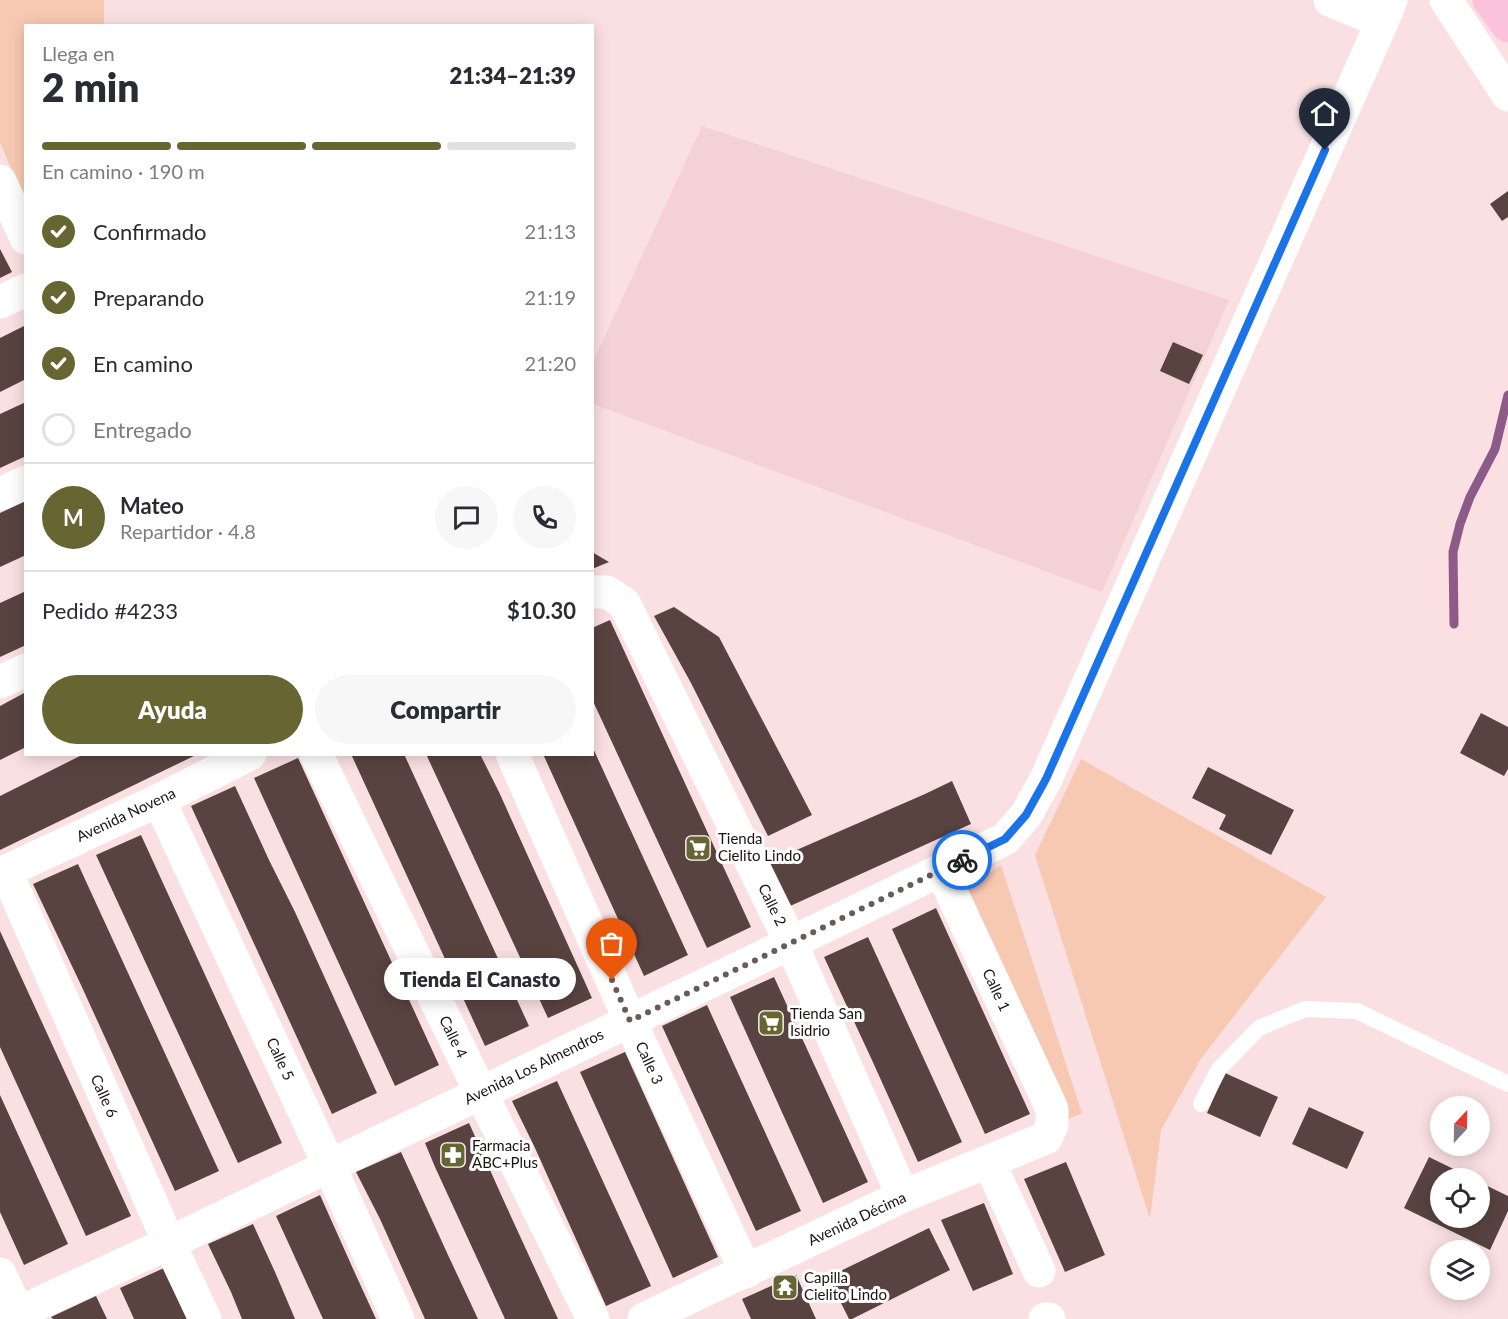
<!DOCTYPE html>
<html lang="es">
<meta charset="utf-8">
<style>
body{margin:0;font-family:Lato,sans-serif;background:#f7f7f7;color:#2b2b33;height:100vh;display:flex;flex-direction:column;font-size:22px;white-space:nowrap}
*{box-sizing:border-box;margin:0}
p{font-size:20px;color:#7c7c81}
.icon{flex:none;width:33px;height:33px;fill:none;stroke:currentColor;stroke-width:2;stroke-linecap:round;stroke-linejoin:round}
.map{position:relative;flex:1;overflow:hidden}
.side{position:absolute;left:24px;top:24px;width:570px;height:732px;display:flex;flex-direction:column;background:#fff;border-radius:0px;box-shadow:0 3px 15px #0003}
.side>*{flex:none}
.needle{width:39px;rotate:22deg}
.fabs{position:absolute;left:1430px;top:1096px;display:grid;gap:12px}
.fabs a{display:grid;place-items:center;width:60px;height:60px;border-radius:50%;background:#fff;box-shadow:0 3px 15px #0003;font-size:30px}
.pin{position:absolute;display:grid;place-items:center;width:51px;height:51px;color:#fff;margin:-62px -26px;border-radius:50% 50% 50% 0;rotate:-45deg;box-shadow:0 0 6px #0007}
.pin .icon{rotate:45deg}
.courier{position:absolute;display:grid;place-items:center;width:60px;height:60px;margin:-30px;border:4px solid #1a73e8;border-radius:50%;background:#fff;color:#222;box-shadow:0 2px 8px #0007}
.bubble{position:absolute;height:42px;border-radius:21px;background:#fff;box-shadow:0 3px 15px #0003;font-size:20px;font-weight:800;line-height:42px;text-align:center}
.headline em{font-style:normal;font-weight:800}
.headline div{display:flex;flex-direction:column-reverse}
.headline{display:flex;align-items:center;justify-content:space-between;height:102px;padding:0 18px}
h1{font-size:39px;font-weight:800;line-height:45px}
.bar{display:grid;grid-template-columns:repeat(4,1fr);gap:9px 6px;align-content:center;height:72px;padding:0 18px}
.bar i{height:8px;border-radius:4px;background:#e1e1e2}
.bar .current{background:#676531}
.bar p{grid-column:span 4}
.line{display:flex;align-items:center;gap:15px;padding:0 18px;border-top:2px solid #e1e1e2}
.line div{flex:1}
.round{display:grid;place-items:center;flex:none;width:63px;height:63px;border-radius:32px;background:#f7f7f7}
ol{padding:0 18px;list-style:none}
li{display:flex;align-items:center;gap:18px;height:66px}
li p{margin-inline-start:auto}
li .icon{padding:6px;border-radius:50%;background:#676531;color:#fff;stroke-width:4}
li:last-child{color:#7c7c81}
li i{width:33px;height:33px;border:3px solid #e1e1e2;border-radius:50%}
.button{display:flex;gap:12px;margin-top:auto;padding:12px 18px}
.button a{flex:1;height:69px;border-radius:36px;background:#676531;color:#fff;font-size:24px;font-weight:800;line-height:69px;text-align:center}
.button a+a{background:#f7f7f7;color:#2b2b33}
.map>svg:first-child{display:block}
.built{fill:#f3d1d6}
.green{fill:#f8c9b2}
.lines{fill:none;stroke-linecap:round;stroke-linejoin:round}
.stream{stroke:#8e5a88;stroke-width:9}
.building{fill:#584340}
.service{stroke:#fff;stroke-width:16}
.minor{stroke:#fff;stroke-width:33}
.tertiary{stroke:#fff;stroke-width:33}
.trunk{stroke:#fcc2dc;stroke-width:33}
.done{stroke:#695b5c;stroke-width:6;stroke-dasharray:0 10.8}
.route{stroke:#1a73e8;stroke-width:8}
.labels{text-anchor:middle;stroke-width:6;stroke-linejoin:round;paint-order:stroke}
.street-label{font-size:15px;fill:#1b1314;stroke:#fff}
.poi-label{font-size:15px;fill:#1b1314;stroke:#fff;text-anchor:start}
</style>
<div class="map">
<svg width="1508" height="1319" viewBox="0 0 1508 1319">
<rect width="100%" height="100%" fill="#fae0e3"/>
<path class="built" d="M702,126l527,174 -127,292 -509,-188v-42z"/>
<path class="green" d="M0,0h104v25l-78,1 -1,177 -25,-61z
M1081,759l245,138 -126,163 -39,70 -11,89 -115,-364z
M1001,865l81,248 -20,9 -102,-228z"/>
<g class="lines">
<path class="stream" d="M1454,624l-1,-72 7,-28 10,-27 25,-48 13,-54"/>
</g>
<path class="building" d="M1508,191v26l-6,4 -12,-17z
M0,249l12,23 -12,6z
M26,325v54l-26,13v-54z
M1173,342l30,13 -14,29 -29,-13z
M26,402v54l-26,12v-54z
M26,501v54l-26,12v-54z
M592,552l17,10 -17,7z
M26,591v54l-26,12v-54z
M674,607l45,30 93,178 -44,21 -77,-153 -37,-67z
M610,620l141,307 -44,21 -115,-249v-71z
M26,692v55l-26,13v-54z
M1481,713l27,14v42l-4,7 -44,-23z
M592,746l96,209 -44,21 -101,-222h49z
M84,754h114l-198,96v-54z
M351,754h53l125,272 -44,20z
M426,754h54l19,38 93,206 -44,20z
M298,758l141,307 -44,21 -141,-308z
M1208,767l86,43 -23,45 -52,-26 7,-14 -34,-17z
M952,781l19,43 -183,83 -19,-45 156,-68z
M235,786l34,74 26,52 82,181 -45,21 -141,-308z
M141,835l141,308 -44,20 -142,-308z
M78,864l141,307 -44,20 -94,-206 -48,-101z
M936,908l94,206 -45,20 -93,-205z
M0,931l131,285 -45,20 -86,-189z
M868,937l94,205 -44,20 -47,-104 -47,-101z
M774,977l94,205 -45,21 -93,-206z
M707,1005l94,206 -45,20 -94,-205z
M625,1052l93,205 -45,21 -93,-206z
M1225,1073l53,24 -18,40 -53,-24z
M557,1081l94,205 -45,20 -71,-158 -23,-47z
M0,1095l68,149 -44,21 -24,-53z
M1309,1107l55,25 -17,37 -55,-25z
M469,1123l34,76 55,120h-53l-70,-152 -10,-24z
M401,1152l47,103 30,64h-53l-45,-100 -24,-47z
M1429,1157l45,22h-34v39h39v-36l29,14v15l-18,39 -86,-42z
M1066,1162l39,93 -40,17 -41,-93z
M320,1195l34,76 22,48h-53l-36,-79 -11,-24z
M984,1203l29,71 -40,17 -32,-71z
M253,1224l22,48 20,47h-53l-11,-27 -23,-48z
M929,1228l21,42 -98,49h-3l-21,-42z
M164,1268l23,51h-53l-14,-31z
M796,1275l20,44h-65l-9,-20z
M96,1296l11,23h-54l-2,-2z"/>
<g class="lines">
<path class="service" d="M1201,1104l18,-35 40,-41 46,-19 52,2 151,73"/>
<path class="minor" d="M1330,0l52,22
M1446,0l62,95
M0,181l26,57
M0,302l26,-12
M0,494l26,-12
M592,592h15l17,11 167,340 112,253
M0,682l26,-12
M316,754l165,339 112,226
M512,754l118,267 116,251
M159,800l170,365 69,154
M6,871l163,372 36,76
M0,874l159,-74 91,-46
M989,1162l50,109
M0,1274l21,45
M5,1319l164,-76 312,-150 524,-254 21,-24 20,-36 336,-757 9,-22
M644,1319l259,-123 143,-58 6,-13v-16l-111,-239"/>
<path class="tertiary" d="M1045,1319h4"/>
<path class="trunk" d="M1489,0l19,26"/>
</g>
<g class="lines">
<path class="done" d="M612,980l18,41 332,-161"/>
<path class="route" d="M962,860l43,-21 21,-24 20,-36 279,-629"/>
</g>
<defs>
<g id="supermarket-square" transform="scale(1.35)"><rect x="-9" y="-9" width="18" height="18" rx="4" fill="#676531" stroke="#fff"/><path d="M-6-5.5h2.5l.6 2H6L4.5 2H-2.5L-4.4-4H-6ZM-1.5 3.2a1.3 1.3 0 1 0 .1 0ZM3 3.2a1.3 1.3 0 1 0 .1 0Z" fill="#fff"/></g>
<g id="pharmacy-square" transform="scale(1.35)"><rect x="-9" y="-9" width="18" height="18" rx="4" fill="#676531" stroke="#fff"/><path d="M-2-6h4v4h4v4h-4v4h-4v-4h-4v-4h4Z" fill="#fff"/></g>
<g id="temple-square" transform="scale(1.35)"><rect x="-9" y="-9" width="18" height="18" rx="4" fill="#676531" stroke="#fff"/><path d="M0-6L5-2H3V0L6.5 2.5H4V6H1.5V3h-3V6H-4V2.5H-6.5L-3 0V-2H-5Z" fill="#fff"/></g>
</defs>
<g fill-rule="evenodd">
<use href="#supermarket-square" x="698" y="848"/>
<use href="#supermarket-square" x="771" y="1023"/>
<use href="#pharmacy-square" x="453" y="1155"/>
<use href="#temple-square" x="785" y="1287"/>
</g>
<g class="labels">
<g class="street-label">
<text transform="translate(126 815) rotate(-25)" y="5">Avenida Novena</text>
<text transform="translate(772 905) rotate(64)" y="5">Calle 2</text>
<text transform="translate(996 990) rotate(65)" y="5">Calle 1</text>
<text transform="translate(453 1037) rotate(64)" y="5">Calle 4</text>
<text transform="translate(280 1059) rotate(65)" y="5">Calle 5</text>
<text transform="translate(649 1063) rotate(65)" y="5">Calle 3</text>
<text transform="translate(534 1067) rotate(-26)" y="5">Avenida Los Almendros</text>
<text transform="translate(104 1096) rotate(66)" y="5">Calle 6</text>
<text transform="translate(857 1219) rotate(-25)" y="5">Avenida Décima</text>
</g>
<g class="poi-label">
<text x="718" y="844">Tienda<tspan x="718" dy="17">Cielito Lindo</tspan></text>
<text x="790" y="1019">Tienda San<tspan x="790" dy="17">Isidrio</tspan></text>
<text x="472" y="1151">Farmacia<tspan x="472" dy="17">ABC+Plus</tspan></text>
<text x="804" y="1283">Capilla<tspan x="804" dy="17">Cielito Lindo</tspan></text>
</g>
</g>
</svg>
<div class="fabs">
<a><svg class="needle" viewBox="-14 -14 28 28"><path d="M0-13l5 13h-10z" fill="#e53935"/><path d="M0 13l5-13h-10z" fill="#7c7c81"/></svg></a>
<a><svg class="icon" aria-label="locate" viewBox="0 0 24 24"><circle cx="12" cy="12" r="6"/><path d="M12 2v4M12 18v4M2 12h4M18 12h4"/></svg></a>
<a><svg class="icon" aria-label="layers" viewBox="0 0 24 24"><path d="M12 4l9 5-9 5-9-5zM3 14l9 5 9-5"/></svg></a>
</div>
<div class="pin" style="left:612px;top:980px;background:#ea580c"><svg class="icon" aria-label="bag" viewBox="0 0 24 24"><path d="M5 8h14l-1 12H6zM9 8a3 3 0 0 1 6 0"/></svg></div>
<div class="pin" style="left:1325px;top:150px;background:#1f2937"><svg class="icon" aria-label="home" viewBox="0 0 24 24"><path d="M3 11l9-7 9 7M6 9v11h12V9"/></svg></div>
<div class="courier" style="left:962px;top:860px"><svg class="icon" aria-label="bike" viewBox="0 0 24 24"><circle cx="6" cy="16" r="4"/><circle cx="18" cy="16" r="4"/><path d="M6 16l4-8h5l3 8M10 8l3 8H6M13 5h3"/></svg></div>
<div class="bubble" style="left:384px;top:958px;width:192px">Tienda El Canasto</div>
<section class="side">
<div class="headline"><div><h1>2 min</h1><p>Llega en</p></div><em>21:34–21:39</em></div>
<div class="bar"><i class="current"></i><i class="current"></i><i class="current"></i><i></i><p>En camino · 190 m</p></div>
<ol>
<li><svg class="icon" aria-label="check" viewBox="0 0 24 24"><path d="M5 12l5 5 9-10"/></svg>Confirmado<p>21:13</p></li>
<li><svg class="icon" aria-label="check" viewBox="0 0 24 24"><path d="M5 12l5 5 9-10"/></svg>Preparando<p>21:19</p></li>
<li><svg class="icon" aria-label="check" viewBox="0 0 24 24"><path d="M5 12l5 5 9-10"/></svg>En camino<p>21:20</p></li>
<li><i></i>Entregado</li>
</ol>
<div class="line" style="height:108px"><b class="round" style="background:#676531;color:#fff">M</b><div><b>Mateo</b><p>Repartidor · 4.8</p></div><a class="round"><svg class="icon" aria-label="chat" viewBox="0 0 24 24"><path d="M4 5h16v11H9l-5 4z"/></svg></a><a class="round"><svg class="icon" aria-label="phone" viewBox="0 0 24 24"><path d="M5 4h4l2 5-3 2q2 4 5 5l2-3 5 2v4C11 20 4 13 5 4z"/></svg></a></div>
<div class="line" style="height:78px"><div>Pedido #4233</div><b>$10.30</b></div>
<div class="button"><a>Ayuda</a><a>Compartir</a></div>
</section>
</div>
